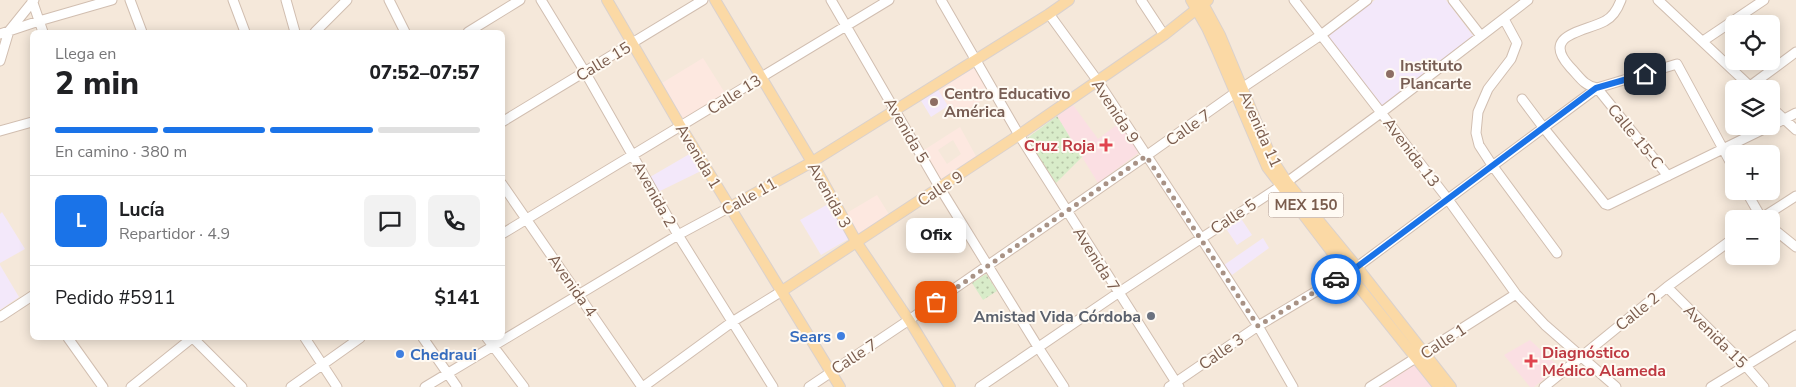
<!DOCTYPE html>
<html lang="es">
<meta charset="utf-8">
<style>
body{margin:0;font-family:"Nunito Sans",sans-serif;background:#f2f2f2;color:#202124;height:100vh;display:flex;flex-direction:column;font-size:19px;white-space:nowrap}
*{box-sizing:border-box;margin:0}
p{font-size:16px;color:#757577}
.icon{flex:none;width:28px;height:28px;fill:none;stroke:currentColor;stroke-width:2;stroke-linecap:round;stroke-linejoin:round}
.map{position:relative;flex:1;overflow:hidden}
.details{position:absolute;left:30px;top:30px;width:475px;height:310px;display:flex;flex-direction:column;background:#fff;border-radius:8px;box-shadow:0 2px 12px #0003}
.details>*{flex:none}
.fabs{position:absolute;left:1725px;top:15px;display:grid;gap:10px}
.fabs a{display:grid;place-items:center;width:55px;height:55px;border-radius:8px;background:#fff;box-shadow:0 2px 12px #0003;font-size:25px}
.pin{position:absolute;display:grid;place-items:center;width:42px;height:42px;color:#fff;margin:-21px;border-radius:10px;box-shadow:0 2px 8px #0006}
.courier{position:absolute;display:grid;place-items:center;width:50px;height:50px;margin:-25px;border:4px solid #1a73e8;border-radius:50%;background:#fff;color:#222;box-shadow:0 1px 6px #0007}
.bubble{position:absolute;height:35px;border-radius:8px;background:#fff;box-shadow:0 2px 12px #0003;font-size:16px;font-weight:800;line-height:35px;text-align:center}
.head em{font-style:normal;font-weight:800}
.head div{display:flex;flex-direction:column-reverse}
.head{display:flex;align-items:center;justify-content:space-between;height:85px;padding:0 25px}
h1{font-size:32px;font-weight:800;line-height:38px}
.bar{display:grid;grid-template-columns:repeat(4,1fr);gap:8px 5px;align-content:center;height:60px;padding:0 25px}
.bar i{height:6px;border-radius:4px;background:#e0e0e0}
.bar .on{background:#1a73e8}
.bar p{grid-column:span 4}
.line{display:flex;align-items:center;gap:12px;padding:0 25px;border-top:1px solid #e0e0e0}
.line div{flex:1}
.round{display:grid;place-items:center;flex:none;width:52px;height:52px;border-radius:8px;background:#f2f2f2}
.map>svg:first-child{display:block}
.residential{fill:#f5e8da;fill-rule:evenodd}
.commercial{fill:#fde8e0;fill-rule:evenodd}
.education{fill:#f3e8fa}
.medical{fill:#fbdfe3}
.green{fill:url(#green-dots)}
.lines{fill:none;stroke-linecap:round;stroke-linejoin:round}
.minor-casing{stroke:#d1beb0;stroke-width:11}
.major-casing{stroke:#dad1cd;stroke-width:12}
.minor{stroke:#fff;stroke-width:9}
.major{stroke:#fbd9a5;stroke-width:10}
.done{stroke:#a89285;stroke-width:5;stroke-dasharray:0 9}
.route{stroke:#1a73e8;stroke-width:6}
.education-dot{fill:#8d6e63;stroke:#fffaf3;stroke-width:2}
.health-dot{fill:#e0444e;stroke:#fffaf3;stroke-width:2}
.worship-dot{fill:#6b7280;stroke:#fffaf3;stroke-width:2}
.shop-dot{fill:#3f7fe0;stroke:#fffaf3;stroke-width:2}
.labels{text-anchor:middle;stroke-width:4;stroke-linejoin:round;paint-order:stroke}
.shield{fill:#fffaf3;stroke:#a28b7f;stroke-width:1}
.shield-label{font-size:15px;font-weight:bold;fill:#7a5c4d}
.street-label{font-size:16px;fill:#7a5c4d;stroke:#fffaf3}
.education-label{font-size:16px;font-weight:bold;fill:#785e54;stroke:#fffaf3;text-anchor:start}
.health-label{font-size:16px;font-weight:bold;fill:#be3a42;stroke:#fffaf3;text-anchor:end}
.worship-label{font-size:16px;font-weight:bold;fill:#5b616d;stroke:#fffaf3;text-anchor:end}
.shop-label{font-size:16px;font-weight:bold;fill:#366cbe;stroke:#fffaf3;text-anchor:end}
</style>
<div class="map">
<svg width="1796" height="387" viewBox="0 0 1796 387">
<defs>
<pattern id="green-dots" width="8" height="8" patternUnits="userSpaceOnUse" patternTransform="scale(1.25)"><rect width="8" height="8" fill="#d8ecc9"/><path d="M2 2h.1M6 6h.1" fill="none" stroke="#b4c2a5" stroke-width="1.8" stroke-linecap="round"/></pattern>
</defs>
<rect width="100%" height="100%" fill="#fdf6ec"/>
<path class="residential" d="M0,0h1796v387h-1796zM1734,24h37v37h-37zM32,32h470v306h-470zM1734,89h37v37h-37zM1734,154h37v37h-37zM1734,219h37v37h-37z"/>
<path class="commercial" d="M703,58l22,35 -43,27 -20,-37z
M973,66l18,28 -36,24 -18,-30z
M960,127l17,31 -36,24 -17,-32zM953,140l8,14 -14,10 -9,-14z
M877,195l13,21 -32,21 -13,-23z"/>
<path class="education" d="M1375,0h71l28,37 -93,70 -53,-67 1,-6z
M937,88l11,18 -17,11 -11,-18z
M693,152l10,18 -45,22 -8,-15z
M830,203l20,35 -29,17 -21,-35z
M2,212l23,37 -25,14v-49z
M1240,217l12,18 -15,10 -12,-18z
M1263,238l6,10 -37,27 -8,-10z
M0,265l19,32 -19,13z"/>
<path class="medical" d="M1073,105l25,34 24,-18 19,30 -43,32 -41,-67z
M1530,340l29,27 -25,20h-4l-26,-32z
M1415,364l19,23h-53z"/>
<path class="green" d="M1057,116l25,41 -26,26 -30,-44z
M986,274l11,17 -14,9 -11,-17z"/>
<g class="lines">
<g class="minor-casing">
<path id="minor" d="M32,0l11,32
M130,0l12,32
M233,0l12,32
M286,0l9,32
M389,0l16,32
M541,0l44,72 93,163 95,152
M831,0l109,188 98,159 26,40
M941,0l78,135 160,252
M1141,0l23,35
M1294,0l153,198 69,96 29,31 71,62
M1453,0l28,36
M1621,0c-3,8 -8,17 -16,21 -20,11 -65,13 -35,46 9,9 14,19 27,21l71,88
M1658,0l95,89
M1049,14l48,66 104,158 57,88 35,61
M1504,19l13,24 -6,16 -23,30 -10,23 -2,21 3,12 13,20 65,88
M315,32l32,-32
M468,32l52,-32
M0,34l39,-13 73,-21
M1703,41l61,-41
M0,61l9,-30 25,-31
M1750,86l46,-34
M1522,99l21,28 62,77 3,1 162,-79
M1771,107l25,23
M502,122l201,-122
M1771,126l25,-13
M0,131l32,-9
M502,184l140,203
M1746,191l16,28
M1760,219l36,-23
M1771,227l25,20
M502,234l387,-234
M1667,287l78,78 19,22
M0,317l32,-21
M68,338l35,49
M193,338l49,49
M305,338l32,49
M423,338l34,49
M487,338l37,49
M131,387l61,-49
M291,387l69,-49
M425,387l253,-152 52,-28
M643,387l89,-65 50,-31
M809,387l100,-67 237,-164 96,-68 79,-53 46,-35
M980,387l138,-94 169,-111 95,-70 146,-112
M1169,387l89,-61 99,-59 240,-179 80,-24 57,105
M1370,387l146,-93
M1544,387l123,-100 67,-49
M1711,387l85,-52"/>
</g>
<g class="major-casing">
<path id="major" d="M607,0l74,127 159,260
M715,0l97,162 45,81 52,77 41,67
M1191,0l16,28 10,22 50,117 80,105 92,115
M1201,0l19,35 52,124 15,23 70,85 94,120
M730,207l82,-45 237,-148 20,-14
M782,291l237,-156 145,-100 44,-35"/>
</g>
<use href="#minor" class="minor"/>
<use href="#major" class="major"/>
</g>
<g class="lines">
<path class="done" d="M936,302l210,-146 112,170 78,-47"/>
<path class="route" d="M1336,279l21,-12 239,-179 49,-14"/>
</g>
<g class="education-dot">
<circle cx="1390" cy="74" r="5"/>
<circle cx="934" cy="102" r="5"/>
</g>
<g class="health-dot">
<path d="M1103.5 137.5h5v5h5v5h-5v5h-5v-5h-5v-5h5z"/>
<path d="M1528.5 353.5h5v5h5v5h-5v5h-5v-5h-5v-5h5z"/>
</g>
<circle class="worship-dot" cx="1151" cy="316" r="5"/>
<g class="shop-dot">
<circle cx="841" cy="336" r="5"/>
<circle cx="400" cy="354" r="5"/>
</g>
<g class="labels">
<rect class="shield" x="1268.5" y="192.5" width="75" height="25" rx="4"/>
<g class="shield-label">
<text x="1306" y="210">MEX 150</text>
</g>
<g class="street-label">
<text transform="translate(603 61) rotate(-31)" y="6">Calle 15</text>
<text transform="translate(734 94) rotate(-32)" y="6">Calle 13</text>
<text transform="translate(1116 111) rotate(57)" y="6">Avenida 9</text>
<text transform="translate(1188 127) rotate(-35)" y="6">Calle 7</text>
<text transform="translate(1261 129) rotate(66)" y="6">Avenida 11</text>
<text transform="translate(907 130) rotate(60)" y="6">Avenida 5</text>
<text transform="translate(1636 136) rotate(51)" y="6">Calle 15-C</text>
<text transform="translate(1412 152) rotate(53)" y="6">Avenida 13</text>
<text transform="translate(699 156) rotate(59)" y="6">Avenida 1</text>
<text transform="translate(940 188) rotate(-33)" y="6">Calle 9</text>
<text transform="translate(655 194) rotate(61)" y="6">Avenida 2</text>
<text transform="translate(830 195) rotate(61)" y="6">Avenida 3</text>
<text transform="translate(749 196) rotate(-29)" y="6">Calle 11</text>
<text transform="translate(1233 216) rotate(-33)" y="6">Calle 5</text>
<text transform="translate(1097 259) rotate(58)" y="6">Avenida 7</text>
<text transform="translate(573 285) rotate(55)" y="6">Avenida 4</text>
<text transform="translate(1637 311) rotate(-39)" y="6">Calle 2</text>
<text transform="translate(1716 336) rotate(45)" y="6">Avenida 15</text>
<text transform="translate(1443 341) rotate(-33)" y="6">Calle 1</text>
<text transform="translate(1221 351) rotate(-35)" y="6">Calle 3</text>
<text transform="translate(854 356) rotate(-33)" y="6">Calle 7</text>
</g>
<g class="education-label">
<text x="1400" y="71">Instituto<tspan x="1400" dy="18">Plancarte</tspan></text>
<text x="944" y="99">Centro Educativo<tspan x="944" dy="18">América</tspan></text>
</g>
<g class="health-label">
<text x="1095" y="151">Cruz Roja</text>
<text x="1542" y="358" text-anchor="start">Diagnóstico<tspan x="1542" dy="18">Médico Alameda</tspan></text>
</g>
<g class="worship-label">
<text x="1141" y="322">Amistad Vida Córdoba</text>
</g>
<g class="shop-label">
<text x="831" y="342">Sears</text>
<text x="410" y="360" text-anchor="start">Chedraui</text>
</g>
</g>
</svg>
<div class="fabs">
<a><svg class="icon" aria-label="locate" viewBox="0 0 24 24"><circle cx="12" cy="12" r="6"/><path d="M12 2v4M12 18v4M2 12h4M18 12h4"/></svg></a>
<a><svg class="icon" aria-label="layers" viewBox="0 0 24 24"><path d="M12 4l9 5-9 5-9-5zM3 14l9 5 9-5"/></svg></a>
<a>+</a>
<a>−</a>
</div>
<div class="pin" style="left:936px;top:302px;background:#ea580c"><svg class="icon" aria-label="bag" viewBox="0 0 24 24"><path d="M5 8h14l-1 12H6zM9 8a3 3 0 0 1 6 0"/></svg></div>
<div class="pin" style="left:1645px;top:74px;background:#1f2937"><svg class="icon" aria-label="home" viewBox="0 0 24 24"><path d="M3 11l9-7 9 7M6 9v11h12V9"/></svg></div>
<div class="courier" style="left:1336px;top:279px"><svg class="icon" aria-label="car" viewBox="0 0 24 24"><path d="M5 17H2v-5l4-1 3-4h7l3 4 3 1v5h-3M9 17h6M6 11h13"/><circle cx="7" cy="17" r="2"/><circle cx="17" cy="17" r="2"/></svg></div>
<div class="bubble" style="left:906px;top:218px;width:60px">Ofix</div>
<section class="details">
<div class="head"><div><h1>2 min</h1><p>Llega en</p></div><em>07:52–07:57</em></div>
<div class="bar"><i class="on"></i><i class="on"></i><i class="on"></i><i></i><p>En camino · 380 m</p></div>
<div class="line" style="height:90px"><b class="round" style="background:#1a73e8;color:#fff">L</b><div><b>Lucía</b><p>Repartidor · 4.9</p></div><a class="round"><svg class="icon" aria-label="chat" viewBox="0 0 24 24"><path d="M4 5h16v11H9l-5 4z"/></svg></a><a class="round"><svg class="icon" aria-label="phone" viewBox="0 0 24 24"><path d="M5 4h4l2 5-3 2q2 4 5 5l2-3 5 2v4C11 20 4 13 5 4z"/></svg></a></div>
<div class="line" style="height:65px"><div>Pedido #5911</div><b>$141</b></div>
</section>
</div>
